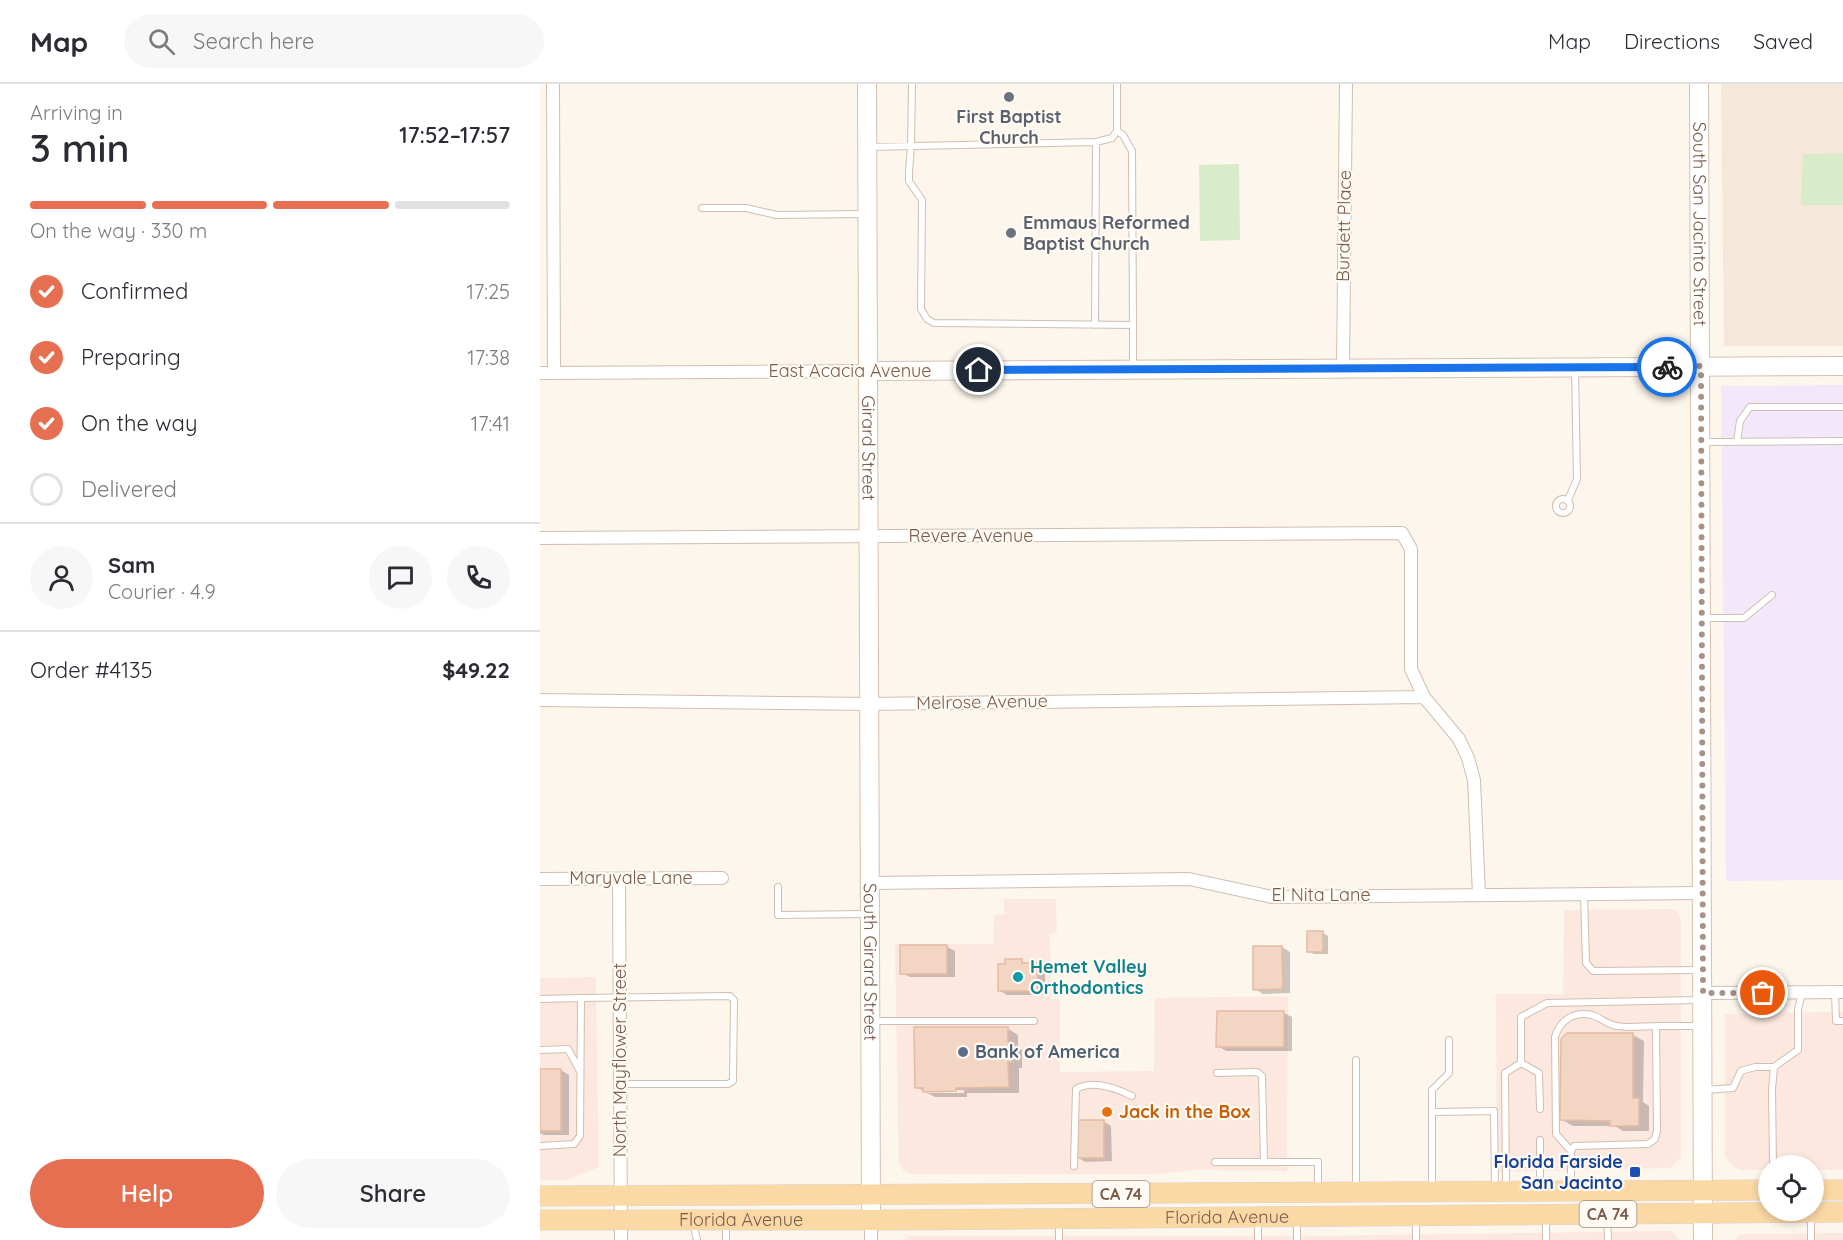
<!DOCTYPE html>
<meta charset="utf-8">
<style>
body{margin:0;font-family:Quicksand,sans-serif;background:#f7f7f7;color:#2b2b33;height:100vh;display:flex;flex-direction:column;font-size:22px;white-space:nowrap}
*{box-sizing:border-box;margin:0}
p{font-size:20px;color:#7c7c81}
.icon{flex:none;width:33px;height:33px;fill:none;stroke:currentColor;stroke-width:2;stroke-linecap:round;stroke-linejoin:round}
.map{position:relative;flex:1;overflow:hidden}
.panel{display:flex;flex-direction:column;background:#fff;width:540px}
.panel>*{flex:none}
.fabs{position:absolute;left:1218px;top:1071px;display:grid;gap:12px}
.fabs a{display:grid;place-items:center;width:66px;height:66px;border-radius:50%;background:#fff;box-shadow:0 3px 9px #0003;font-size:30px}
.pin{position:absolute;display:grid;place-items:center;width:51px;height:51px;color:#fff;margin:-26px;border:3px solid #fff;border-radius:50%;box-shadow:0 2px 6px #0007}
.courier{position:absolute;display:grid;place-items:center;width:60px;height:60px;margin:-30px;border:4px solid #1a73e8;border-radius:50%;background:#fff;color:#222;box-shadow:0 2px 8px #0007}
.summary em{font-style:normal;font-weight:600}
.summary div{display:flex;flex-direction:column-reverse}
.summary{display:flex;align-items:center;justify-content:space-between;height:102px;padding:0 30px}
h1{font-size:39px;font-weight:600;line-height:45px}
.bar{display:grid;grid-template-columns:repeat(4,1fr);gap:9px 6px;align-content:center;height:72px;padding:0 30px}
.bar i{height:8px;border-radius:4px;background:#e1e1e2}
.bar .current{background:#e76f51}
.bar p{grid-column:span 4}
.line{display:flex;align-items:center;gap:15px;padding:0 30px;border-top:2px solid #e1e1e2}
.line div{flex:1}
.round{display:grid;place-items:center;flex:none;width:63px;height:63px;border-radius:32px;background:#f7f7f7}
ol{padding:0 30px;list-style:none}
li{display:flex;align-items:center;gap:18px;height:66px}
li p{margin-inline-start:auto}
li .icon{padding:6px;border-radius:50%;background:#e76f51;color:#fff;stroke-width:4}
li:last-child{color:#7c7c81}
li i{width:33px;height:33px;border:3px solid #e1e1e2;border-radius:50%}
.primary-button{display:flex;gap:12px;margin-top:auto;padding:12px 30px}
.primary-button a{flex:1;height:69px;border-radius:36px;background:#e76f51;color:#fff;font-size:24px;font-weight:600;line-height:69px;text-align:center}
.primary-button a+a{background:#f7f7f7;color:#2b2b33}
header{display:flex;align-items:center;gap:36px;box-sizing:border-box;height:84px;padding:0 30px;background:#fff;border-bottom:2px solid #e1e1e2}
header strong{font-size:28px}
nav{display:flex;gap:33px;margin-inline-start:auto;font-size:21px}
.search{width:420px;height:54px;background:#f7f7f7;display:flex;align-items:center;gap:15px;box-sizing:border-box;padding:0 21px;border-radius:33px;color:#7c7c81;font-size:22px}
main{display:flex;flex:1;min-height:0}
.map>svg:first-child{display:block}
.residential{fill:#f5e8da}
.commercial{fill:#fde8e0}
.education{fill:#f3e8fa}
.green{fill:#d8ecc9}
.shadow{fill:#0003;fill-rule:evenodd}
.building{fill:#f3d5c3;stroke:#e6bba3;stroke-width:1.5}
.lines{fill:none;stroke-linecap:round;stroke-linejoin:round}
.lane-casing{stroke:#d1beb0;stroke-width:8}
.street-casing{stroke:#d1beb0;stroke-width:14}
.secondary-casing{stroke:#d6c0b0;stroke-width:20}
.primary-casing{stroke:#dad1cd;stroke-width:21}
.lane{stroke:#fff;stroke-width:6}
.street{stroke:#fff;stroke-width:12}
.secondary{stroke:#fff;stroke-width:18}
.primary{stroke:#fbd9a5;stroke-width:20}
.done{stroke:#a89285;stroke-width:6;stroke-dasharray:0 10.8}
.route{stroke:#1a73e8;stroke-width:8}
.worship-dot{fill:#6b7280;stroke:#fffaf3;stroke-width:2}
.culture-dot{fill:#0f9aa8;stroke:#fffaf3;stroke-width:2}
.service-dot{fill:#5c6f8a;stroke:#fffaf3;stroke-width:2}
.food-dot{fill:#e8710a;stroke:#fffaf3;stroke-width:2}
.transit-dot{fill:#1a4fb4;stroke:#fffaf3;stroke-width:2}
.labels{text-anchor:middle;stroke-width:4.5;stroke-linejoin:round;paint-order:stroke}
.shield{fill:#fffaf3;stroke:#a28b7f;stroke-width:1.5}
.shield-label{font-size:16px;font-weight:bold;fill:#7a5c4d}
.worship-label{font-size:18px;font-weight:bold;fill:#5b616d;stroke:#fffaf3}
.street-label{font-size:18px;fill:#7a5c4d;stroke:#fffaf3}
.culture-label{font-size:18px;font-weight:bold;fill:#0d838f;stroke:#fffaf3;text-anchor:start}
.service-label{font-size:18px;font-weight:bold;fill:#4e5e75;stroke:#fffaf3;text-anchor:start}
.food-label{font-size:18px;font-weight:bold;fill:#c56008;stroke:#fffaf3;text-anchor:start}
.transit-label{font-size:18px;font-weight:bold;fill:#164399;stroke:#fffaf3;text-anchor:end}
</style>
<header>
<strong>Map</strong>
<div class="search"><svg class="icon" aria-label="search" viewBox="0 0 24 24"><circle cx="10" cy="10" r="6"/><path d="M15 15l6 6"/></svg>Search here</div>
<nav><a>Map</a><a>Directions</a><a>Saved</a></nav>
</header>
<main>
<section class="panel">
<div class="summary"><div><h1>3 min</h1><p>Arriving in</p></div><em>17:52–17:57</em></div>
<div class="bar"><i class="current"></i><i class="current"></i><i class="current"></i><i></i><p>On the way · 330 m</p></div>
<ol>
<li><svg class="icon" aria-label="check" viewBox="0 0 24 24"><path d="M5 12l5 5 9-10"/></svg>Confirmed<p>17:25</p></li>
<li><svg class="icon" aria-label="check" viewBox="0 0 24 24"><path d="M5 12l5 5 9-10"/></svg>Preparing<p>17:38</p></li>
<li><svg class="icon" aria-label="check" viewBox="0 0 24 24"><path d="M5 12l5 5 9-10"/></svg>On the way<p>17:41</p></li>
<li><i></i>Delivered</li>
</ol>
<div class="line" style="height:108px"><a class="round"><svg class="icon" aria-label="person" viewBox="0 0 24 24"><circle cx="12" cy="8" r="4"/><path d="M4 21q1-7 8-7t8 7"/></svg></a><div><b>Sam</b><p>Courier · 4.9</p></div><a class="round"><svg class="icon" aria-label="chat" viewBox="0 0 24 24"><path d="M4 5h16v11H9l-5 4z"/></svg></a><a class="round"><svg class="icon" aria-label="phone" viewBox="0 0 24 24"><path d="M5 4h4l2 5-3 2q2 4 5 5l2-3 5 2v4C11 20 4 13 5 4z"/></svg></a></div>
<div class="line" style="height:78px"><div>Order #4135</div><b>$49.22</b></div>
<div class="primary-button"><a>Help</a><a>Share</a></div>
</section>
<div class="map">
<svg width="1303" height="1156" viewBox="0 0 1303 1156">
<rect width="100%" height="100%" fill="#fdf6ec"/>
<path class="residential" d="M1181,0h122v262h-119z"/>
<path class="commercial" d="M464,815h52l1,34 -7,1 1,65 9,1v72l94,-1 1,-73 133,-2 -1,175 -91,-1 -42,4h-244l-7,-4 -4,-7 -1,-30 -3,-189h98l1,-29h10z
M1132,825l6,3 3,7v238l-11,11 -173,4 -1,-178h67l1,-84z
M56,893l3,190 -32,13h-27v-202z
M1303,928v158h-29v-4h-46v4h-26l-7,-2 -10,-11v-143z
M1132,1147l7,9h-774l4,-4h396z
M1303,1149v7h-109l6,-6z"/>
<path class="education" d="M1303,301v495l-117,1 -5,-495z"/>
<path class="green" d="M1303,69v52h-42l2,-51z
M699,80l1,76 -40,1 -1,-76z"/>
<path class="shadow" d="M783,849l5,3v18h-14l-5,-3z
M407,863l8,4v26h-45l-8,-4z
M742,863l8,5v41l-27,1 -8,-5z
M481,877l6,3h10l8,5v26h-38l-8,-5z
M744,929l8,4v34h-66l-8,-5z
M467,944l11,7v13l4,2v18h-3v25h-52v4h-32l-19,-10zM385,1006h39v3h-36z
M1093,951l11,6 -1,61 6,4v25h-26l-8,-5h-42l-11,-6z
M21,986l8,5v60h-25l-4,-2v-62z
M563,1037l8,5 1,35 -27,1 -8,-5z"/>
<path class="building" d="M767,847h16v21h-16z
M360,861h47v29h-47z
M713,862h29l1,43 -30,1z
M465,875h17v4h15l1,28h-40v-27h7z
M677,927h67v36h-68z
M374,943h94v15h3l1,20h-4l1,25 -53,1v3l-33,1v-4h-8z
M1027,949h66v65h6v28h-29v-5l-50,-1 1,-81z
M0,985h21v62h-21z
M535,1036h29v38h-29z"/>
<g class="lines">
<g class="lane-casing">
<path id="lane" d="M372,0l-1,62 -2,26v9l13,19 -1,109 6,10 7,4 199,2 -1,-174 -9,-16 -6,-4
M328,63l228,-5 16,-4 5,-7v-47
M162,124h44l31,7 87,-1
M555,241l1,-183
M593,241v41
M1161,358l142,-1
M1197,358l3,-21 10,-14h93
M1016 422a7 7 0 1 1 14 0a7 7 0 1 1-14 0Z
M1028,416l9,-21 -2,-111
M1162,534h42l28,-23
M238,803v28l91,-1
M1044,811l2,68 7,8 106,-1
M1295,908l1,29h7
M41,914l149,-2 4,4 -1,81 -5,3h-107
M0,915l41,-1 -1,138 -6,8 -34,2
M333,937h161
M0,966l28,-1 12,22
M816,976v129
M981,979v-46l26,-14 152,-3
M981,979l18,10 1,36
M677,989l40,-1 5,4 2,86h54v27
M1166,1006l27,-2 8,-17 14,-4h19
M892,1028l62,-1 1,78
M1000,1056v48
M1031,1067l-15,-17 -1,-97c5,-17 19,-26 37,-22 7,2 14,8 21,10 12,4 30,1 43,1
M675,1078h49
M966,1080h34
M534,1082l2,-77c17,-10 40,-1 56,7
M1233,1082l-1,-77 2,-22 24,-17v-41l4,-16
M892,1104v-98l17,-17v-33
M1031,1104v-37l3,-5 74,-2 7,-5 2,-8 -1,-105h45
M966,1105l-1,-116 16,-10
M1271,1132v24
M1006,1133v23
M1067,1133l1,23
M876,1135v21
M718,1136v20
M757,1136v20
M519,1137v19
M153,1139l4,17
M186,1139v17"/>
</g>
<g class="street-casing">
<path id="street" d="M13,0l1,289
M803,284l3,-284
M0,289l328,-2
M0,454l862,-5 9,16v120l13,28 35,42 9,19 6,22 5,115
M0,616l329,4 555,-7
M0,795l182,-1
M79,795l2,361
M329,799l320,-4 83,18 430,-4
M1163,909l140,-1
M331,1135v21"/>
</g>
<g class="secondary-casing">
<g id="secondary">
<path id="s1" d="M327,0l4,1135"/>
<path id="s2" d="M1159,0l4,1156"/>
<path d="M328,287l975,-5"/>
</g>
</g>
<g class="primary-casing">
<g id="primary">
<path d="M1274,1106h29"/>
<path d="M0,1112l1228,-6"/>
<path id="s3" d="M0,1136h360l943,-8"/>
</g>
</g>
<use href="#lane" class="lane"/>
<use href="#street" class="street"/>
<use href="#secondary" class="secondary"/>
<use href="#primary" class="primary"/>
</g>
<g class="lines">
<path class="done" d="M1127,283l34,-1 2,627h60"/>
<path class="route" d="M439,286l688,-3"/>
</g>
<g class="worship-dot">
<circle cx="469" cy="13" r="6"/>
<circle cx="471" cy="149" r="6"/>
</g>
<circle class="culture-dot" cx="478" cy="893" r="6"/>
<circle class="service-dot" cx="423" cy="968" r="6"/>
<circle class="food-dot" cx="567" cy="1028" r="6"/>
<rect class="transit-dot" x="1089" y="1082" width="12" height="12" rx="3"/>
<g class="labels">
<g class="shield">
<rect x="552.5" y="1097" width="57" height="26" rx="4.5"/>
<rect x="1039.5" y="1117" width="57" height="26" rx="4.5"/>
</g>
<g class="shield-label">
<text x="581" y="1116">CA 74</text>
<text x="1068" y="1136">CA 74</text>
</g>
<g class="worship-label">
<text x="469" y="39">First Baptist<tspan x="469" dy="21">Church</tspan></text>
<text x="483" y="145" text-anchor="start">Emmaus Reformed<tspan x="483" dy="21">Baptist Church</tspan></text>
</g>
<g class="street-label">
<text dy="6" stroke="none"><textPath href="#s2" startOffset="140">South San Jacinto Street</textPath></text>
<text transform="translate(804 142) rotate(-89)" y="6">Burdett Place</text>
<text x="310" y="293">East Acacia Avenue</text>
<text dy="6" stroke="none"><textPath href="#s1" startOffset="364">Girard Street</textPath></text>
<text x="431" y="458">Revere Avenue</text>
<text transform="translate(442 618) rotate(-1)" y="6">Melrose Avenue</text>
<text x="91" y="800">Maryvale Lane</text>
<text x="781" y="817">El Nita Lane</text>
<text dy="6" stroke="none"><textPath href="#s1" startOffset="878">South Girard Street</textPath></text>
<text transform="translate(80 976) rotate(-90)" y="6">North Mayflower Street</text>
<text dy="6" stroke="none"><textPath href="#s3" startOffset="687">Florida Avenue</textPath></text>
<text dy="6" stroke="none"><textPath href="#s3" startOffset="201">Florida Avenue</textPath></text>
</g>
<g class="culture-label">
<text x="490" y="889">Hemet Valley<tspan x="490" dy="21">Orthodontics</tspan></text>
</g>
<g class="service-label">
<text x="435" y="974">Bank of America</text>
</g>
<g class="food-label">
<text x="579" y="1034">Jack in the Box</text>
</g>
<g class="transit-label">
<text x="1083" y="1084">Florida Farside<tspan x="1083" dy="21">San Jacinto</tspan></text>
</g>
</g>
</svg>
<div class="fabs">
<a><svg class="icon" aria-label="locate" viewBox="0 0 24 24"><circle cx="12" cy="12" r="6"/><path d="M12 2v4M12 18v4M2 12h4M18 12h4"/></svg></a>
</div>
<div class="pin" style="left:1223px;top:909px;background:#ea580c"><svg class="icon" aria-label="bag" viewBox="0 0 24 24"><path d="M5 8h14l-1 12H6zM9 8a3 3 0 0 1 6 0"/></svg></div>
<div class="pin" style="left:439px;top:286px;background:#1f2937"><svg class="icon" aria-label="home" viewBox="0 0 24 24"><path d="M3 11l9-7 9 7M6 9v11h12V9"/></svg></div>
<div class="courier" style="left:1127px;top:283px"><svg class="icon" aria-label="bike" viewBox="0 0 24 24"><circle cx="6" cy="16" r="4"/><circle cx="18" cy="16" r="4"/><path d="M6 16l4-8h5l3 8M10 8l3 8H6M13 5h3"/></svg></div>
</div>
</main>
